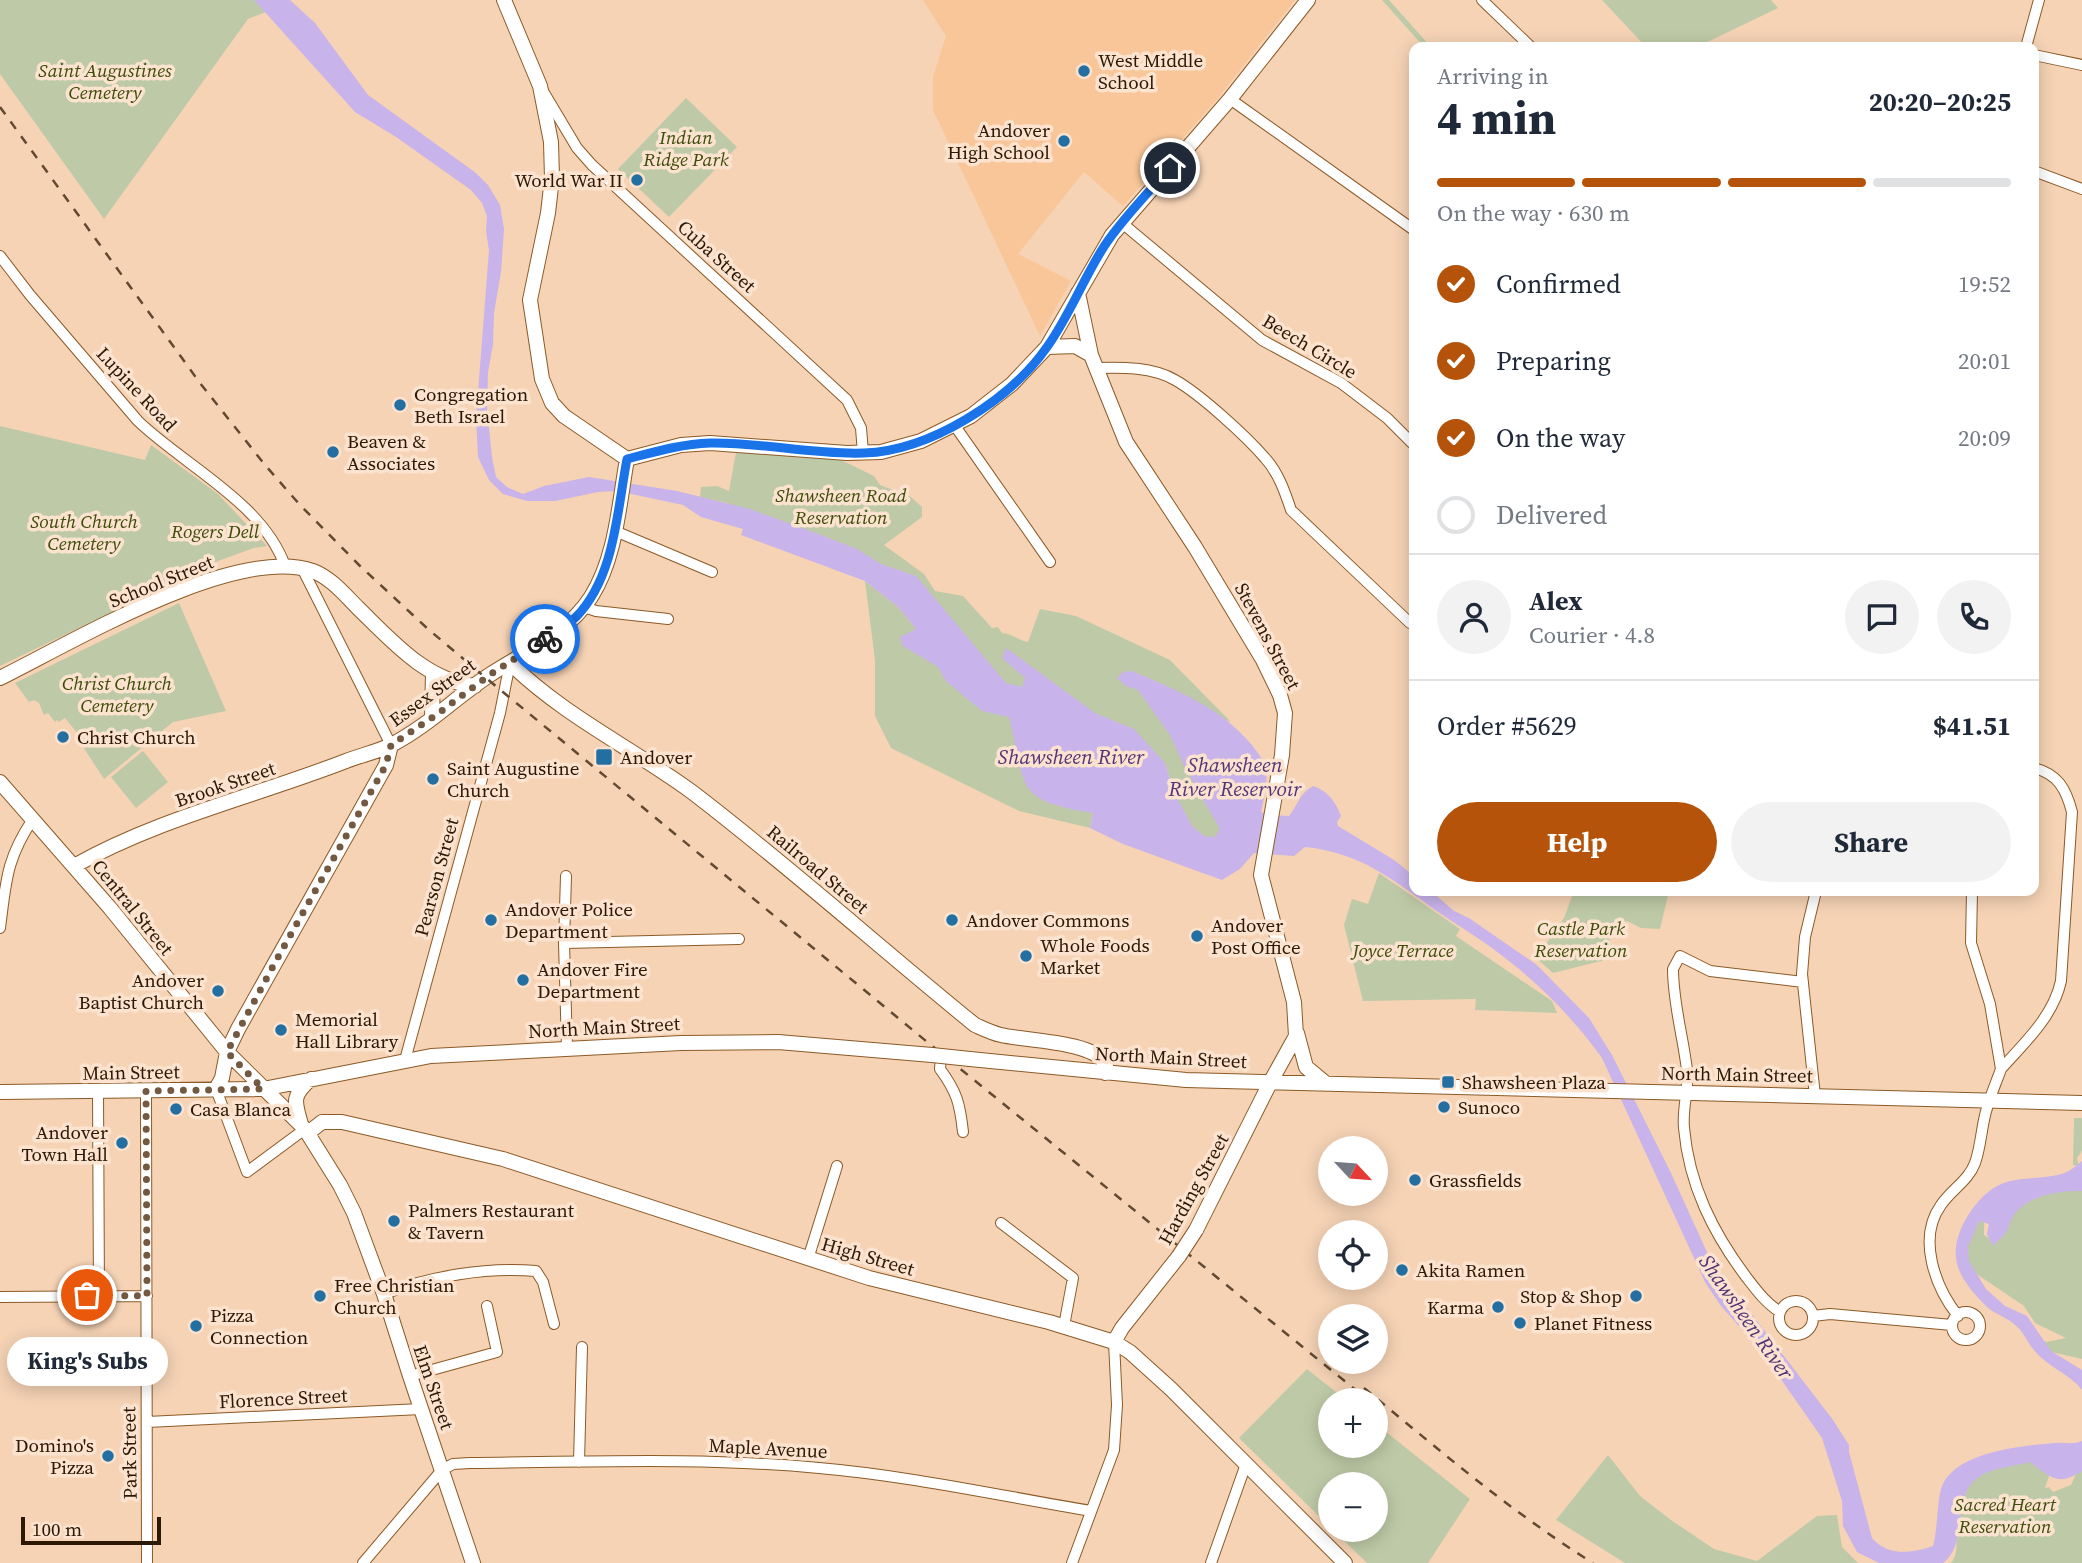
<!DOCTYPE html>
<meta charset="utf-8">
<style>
body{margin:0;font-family:"Source Serif 4",serif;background:#f2f2f3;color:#1f2937;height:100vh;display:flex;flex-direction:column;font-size:26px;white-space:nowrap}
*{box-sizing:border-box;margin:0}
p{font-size:23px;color:#747a83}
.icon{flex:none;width:38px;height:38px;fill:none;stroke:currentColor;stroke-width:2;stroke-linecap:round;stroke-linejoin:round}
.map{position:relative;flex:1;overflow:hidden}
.sheet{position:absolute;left:1409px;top:42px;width:630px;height:854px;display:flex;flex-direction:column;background:#fff;border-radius:14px;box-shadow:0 4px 18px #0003}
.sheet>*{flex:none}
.needle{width:46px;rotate:116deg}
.buttons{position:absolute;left:1318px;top:1136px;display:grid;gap:14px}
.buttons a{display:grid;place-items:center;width:70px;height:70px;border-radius:50%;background:#fff;box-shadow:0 4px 18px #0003;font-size:35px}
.scale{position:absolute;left:21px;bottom:18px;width:140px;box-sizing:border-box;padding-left:7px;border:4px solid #2d1804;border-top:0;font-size:19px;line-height:24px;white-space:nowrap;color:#2d1804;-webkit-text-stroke:5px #fbe3cf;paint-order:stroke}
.pin{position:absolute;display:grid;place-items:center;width:60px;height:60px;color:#fff;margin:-30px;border:4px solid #fff;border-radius:50%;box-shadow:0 2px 7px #0007}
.courier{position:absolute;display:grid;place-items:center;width:70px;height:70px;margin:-35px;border:5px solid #1a73e8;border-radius:50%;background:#fff;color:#222;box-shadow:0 2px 9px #0007}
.bubble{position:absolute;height:49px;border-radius:24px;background:#fff;box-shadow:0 4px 18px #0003;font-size:23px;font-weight:700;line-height:49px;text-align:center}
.head em{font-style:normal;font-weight:700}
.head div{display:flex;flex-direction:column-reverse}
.head{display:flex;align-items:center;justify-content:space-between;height:119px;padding:0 28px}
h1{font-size:46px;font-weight:700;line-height:52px}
.bar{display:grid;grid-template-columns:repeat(4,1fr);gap:10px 7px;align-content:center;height:84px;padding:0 28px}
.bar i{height:9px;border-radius:5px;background:#e0e1e3}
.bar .on{background:#b45309}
.bar p{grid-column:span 4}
.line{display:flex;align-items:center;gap:18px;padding:0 28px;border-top:2px solid #e0e1e3}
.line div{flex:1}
.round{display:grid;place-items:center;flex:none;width:74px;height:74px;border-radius:37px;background:#f2f2f3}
ol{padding:0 28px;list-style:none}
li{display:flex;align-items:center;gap:21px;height:77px}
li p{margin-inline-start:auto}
li .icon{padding:7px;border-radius:50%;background:#b45309;color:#fff;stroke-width:4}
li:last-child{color:#747a83}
li i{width:38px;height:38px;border:4px solid #e0e1e3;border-radius:50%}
.primary-button{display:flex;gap:14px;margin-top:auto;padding:14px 28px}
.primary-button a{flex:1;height:80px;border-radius:42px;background:#b45309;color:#fff;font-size:28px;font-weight:700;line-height:80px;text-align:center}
.primary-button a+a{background:#f2f2f3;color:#1f2937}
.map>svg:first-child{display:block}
.built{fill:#f9c699}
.green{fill:#becaa7}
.water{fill:#c8b3ea}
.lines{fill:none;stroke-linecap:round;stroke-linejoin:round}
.minor-casing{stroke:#8c5a27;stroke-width:12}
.major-casing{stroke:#8c5a27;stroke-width:16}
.minor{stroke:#fff;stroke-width:10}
.major{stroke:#fff;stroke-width:14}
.rail{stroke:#624932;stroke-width:2.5;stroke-dasharray:9 9;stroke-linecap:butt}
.major-bridge-casing{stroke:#8c5a27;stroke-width:16;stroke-linecap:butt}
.major-bridge{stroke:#fff;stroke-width:14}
.done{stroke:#735942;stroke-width:7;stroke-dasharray:0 12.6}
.route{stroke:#1a73e8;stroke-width:9}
.poi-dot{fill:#236fa2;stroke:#fbe3cf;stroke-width:2.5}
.labels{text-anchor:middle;stroke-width:7;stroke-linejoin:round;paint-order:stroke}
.poi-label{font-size:19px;fill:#2d1804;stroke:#fbe3cf;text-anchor:start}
.park-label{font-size:19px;font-style:italic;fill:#3d4c0a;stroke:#fbe3cf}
.street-label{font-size:19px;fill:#2d1804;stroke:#fbe3cf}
.water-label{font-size:21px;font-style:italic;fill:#533577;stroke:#fbe3cf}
</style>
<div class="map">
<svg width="2082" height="1563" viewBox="0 0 2082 1563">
<rect width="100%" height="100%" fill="#f6d3b5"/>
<path class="built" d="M923,0h372l-76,97 -96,109 -39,-34 -66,82 53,27 -31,55 -107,-226v-33l13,-41z"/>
<path class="green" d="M0,0h265l6,10 -23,9 -144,200 -104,-145z
M1382,0h7l42,47h-7z
M1602,0h169l7,8 -81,39h-51z
M686,98l51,49 -68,70 -51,-48z
M0,426l145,34 6,-15 67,49 49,52 -13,2 -36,13 -218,105z
M736,452l105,8 33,16 6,9 31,12 11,10v10l-38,28 40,29 11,17 28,5 29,32 6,-1 4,6c9,0 16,7 26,9l12,-33 36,7 94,44 61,62 -20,-8 15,140 -43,-35 -18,-56 -131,-60 -37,-24 -60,-68 -210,-108 -27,-6 1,-10 16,-1 12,5z
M865,581l33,26 19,23 120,93 60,70 -7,35 -71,-17 -128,-63 -16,-32v-56z
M179,603l47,108 -53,11 -69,57 -28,-43 2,-2 -13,-16 -6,4 -2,-2 -2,2 -7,-9 -4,2 -5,-12 -5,-3 -5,2 -14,-19z
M143,751l25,31 -32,26 -25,-31z
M1379,873l81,56 -4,7 96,65 5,12 -82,-3 1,-11 -113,2 -19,-76 8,-26 16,5z
M1574,891h95l-9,38 -19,-1 -14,-7c-23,4 -23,28 -2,34l-72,18 -17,-15 28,-40z
M2074,1118h8v33l-5,7 2,8 -6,-1z
M2082,1184v175l-35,-8 -4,-10 4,1 19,-4 -31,-15 -11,-17 -49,-33 -18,-25 16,-32 11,5v14l7,4 25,-40z
M1307,1369l39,31h-16v46h46v-22l94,75 -42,64h-61l-34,-33h43v-46h-46v43l-91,-89z
M2030,1453l20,20 -5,15 4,-1 4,5 18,-7 5,-11 6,-5v94h-131c8,-10 5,-20 5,-32 0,-58 26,-62 74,-78z
M1608,1455l32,41 31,24 43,29 43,12 60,-45 20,-1 5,32 16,16h-233l-69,-43z"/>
<path class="water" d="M254,0h36l25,23 53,72 108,78 12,12 12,20 4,24 -3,43 -7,41 -1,31 -5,28 -1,37 5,48 4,20 11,10 16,7 21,-8 45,-9 88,14 73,18 71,26 36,14 24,15 35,12 90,107 16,4 3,-9 -23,-20 4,-10 89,65 39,16 31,34 9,29 18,34 12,10 11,1 5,-8 -36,-63 -14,-31 -32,-45 -12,-4 -9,-8 6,-6 9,-1c46,20 87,35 120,74 4,6 13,16 14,23 2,14 -2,31 -5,44l9,3 19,1c9,-11 10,-22 24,-30 15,5 22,15 28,30l-4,6 1,4 56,34 20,16v15h17l23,20 15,7 68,47 52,53 23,37 59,118 40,88 122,159 16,25v7l23,86c16,19 41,15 61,8 5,-18 4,-47 9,-60 15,-35 81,-40 113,-43 10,-1 18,2 27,-2v30c-24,16 -32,6 -52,-9 -15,4 -35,6 -48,13 -34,19 -11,67 -39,88h-64l-22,-11 -14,-26 -1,-25 -20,-63 -60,-86 -41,-46 -16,-24 -103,-224c-26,-36 -57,-69 -93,-97 -22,-18 -47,-33 -71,-49 -45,-32 -76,-59 -133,-65l-11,9 -40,-3 -14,16 -18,11 -99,-36 -33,-16 3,-15c-81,-13 -66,-26 -84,-96l-27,-6 -36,-30 -8,-14 -35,-21 -3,-9 16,-8 -18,-22 -33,-26 -124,-46 2,-6 -42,-12 -18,-12 -66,-14 -19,1 -43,9h-28l-24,-7 -14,-14 -11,-23 -2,-39 13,-168 -3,-19 1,-15 -5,-13 -11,-13 -75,-53 -41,-25z
M2082,1161v30c-24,-1 -57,5 -70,27 -2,3 -3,9 -4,11 -3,6 -10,12 -15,17l-6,-12 2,-10 -10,-3 -11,26 1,14 17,28 19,17 22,10 24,35 31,19v20c-13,-17 -35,-23 -49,-41 -7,-9 -10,-18 -19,-25 -8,-7 -19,-10 -27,-17 -11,-11 -27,-28 -30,-44 -7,-25 15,-60 35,-74 22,-16 56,-7 77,-18 5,-3 9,-7 13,-10z"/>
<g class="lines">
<g class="minor-casing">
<path id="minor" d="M1482,0l49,47
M2026,47l13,-47
M2034,55l48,10
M543,91l34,57 15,17 255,235 14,28 2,25
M1230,99l184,131
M2034,171l48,18
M1122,223l140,117 79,43 46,35 27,27
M0,256l30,39 108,126c47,45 125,82 147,145
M1097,368c25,-1 56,-1 78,12 25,14 71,56 90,78 13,14 20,34 26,52l119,113
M955,426l95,136
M615,531l97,41
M302,568l89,177
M584,607l12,4 72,8
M566,876l-2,67 3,105
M1972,891l-1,52 19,61 11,65c24,-27 52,-52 60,-88l11,-169c-6,-23 -14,-38 -38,-44
M0,928c6,-46 6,-69 33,-109
M564,943l175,-4
M941,1056l-1,13c17,23 20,35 23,63
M405,1060l95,-347 10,-50
M216,1089l31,83 58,-43
M98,1091l1,205
M146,1091l1,472
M1815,1096l-13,-122 3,-37 11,-46
M1001,1223l72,55 -9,48
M808,1259l29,-93
M384,1294c47,-18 102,-27 152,-23l7,11 11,42
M0,1297l147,-1
M1779 1318a17 17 0 1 1 34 0a17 17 0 1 1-34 0Z
M1780,1312c-14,-9 -23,-21 -33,-34 -34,-45 -58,-93 -63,-150 -2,-20 5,-38 3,-58 -4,-34 -14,-67 -14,-101l7,-13 30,15 93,11
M1952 1326a14 14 0 1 1 28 0a14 14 0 1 1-28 0Z
M1813,1316l17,-2 122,11
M1958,1316c-23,-29 -41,-78 -17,-111 10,-15 28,-25 34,-42 5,-14 6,-29 9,-43 3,-17 11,-34 17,-51
M410,1376l87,-24 -10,-46
M147,1422l274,-13
M579,1462l3,-115
M363,1563l79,-93 11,-6 17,-1c116,-1 233,-6 349,5 92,8 182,28 272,43
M1072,1563l42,-113 3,-45 -3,-63
M1211,1563l35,-99"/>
</g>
<g class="major-casing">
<path id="major" d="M504,0l36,86 11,56 1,36 -4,35 -18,87 12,79 10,24 12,13 63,43
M1078,293l13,62 35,87 69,105 68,113 17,35 5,18 -3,42 -21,120 33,127 2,34 -25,45 -75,149
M1047,347l28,-1 16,9
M627,459l54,-14 29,-2 137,10 34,-1 40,-11 50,-25 41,-32 35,-37 65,-112 118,-136 78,-99
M510,663c54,53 122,85 182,129 97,74 188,156 283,233 9,4 17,8 26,10 26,6 91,6 105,29l-1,9
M0,678c71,-35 236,-134 313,-107 18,7 31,23 45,37 33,32 68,73 117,78
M432,718l1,-45
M0,782l110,126 117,144 78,77 35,56 14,28 30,81 26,82 63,187
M74,866c85,-48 182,-70 272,-105 15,-6 31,-9 45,-16 37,-19 66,-49 100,-71 34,-22 77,-41 100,-77 25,-39 28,-93 36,-138
M1297,1033l9,34 18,15
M970,1059l216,21 896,23
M216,1089l6,-11 5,-26 11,-23 148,-264 5,-20
M0,1092l263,-3 168,-33 250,-13 97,-1 154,13
M301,1124c-7,-23 -9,-29 10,-45
M308,1133l14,-11h20l161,37 366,119 180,44 65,20 16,10 41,37 174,174
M1114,1342l8,-14 57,-72"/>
</g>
<use href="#minor" class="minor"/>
<use href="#major" class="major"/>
<path class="rail" d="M0,107l200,276 65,82 35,40 59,60 69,64 58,49 440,363 442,359
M1364,1388c74,61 147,124 229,175"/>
<g class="major-bridge-casing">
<path id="major-bridge" d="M932,1055l38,4
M1179,1256l17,-26"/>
</g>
<use href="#major-bridge" class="major-bridge"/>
</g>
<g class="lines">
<path class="done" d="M87,1295l60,1 -1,-205 117,-2 -36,-37 50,-93 109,-194 5,-20 45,-30 55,-41 54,-35"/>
<path class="route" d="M545,639c10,-7 22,-14 31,-22 39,-40 41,-106 51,-158 27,-7 54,-15 83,-16 52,-1 102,12 154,10 66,-2 146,-53 183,-106 23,-32 37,-70 58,-102 19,-28 43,-52 65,-77"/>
</g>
<g class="poi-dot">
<circle cx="1084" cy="71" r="7"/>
<circle cx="1064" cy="141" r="7"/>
<circle cx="637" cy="180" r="7"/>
<circle cx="400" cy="405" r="7"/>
<circle cx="333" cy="452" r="7"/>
<circle cx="63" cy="737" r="7"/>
<rect x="595" y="748" width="18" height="18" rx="3.5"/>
<circle cx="433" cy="779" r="7"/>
<circle cx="491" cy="920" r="7"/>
<circle cx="952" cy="920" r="7"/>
<circle cx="1197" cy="936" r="7"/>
<circle cx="1026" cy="956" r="7"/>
<circle cx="523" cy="980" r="7"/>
<circle cx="218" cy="991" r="7"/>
<circle cx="281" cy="1030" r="7"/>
<rect x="1441" y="1075" width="14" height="14" rx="3.5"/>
<circle cx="1444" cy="1107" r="7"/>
<circle cx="176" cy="1109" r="7"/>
<circle cx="122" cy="1143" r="7"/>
<circle cx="1415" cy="1180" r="7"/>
<circle cx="394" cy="1221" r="7"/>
<circle cx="1402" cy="1270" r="7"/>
<circle cx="320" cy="1296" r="7"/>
<circle cx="1636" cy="1296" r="7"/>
<circle cx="1498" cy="1307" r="7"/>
<circle cx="1520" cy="1323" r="7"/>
<circle cx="196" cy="1326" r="7"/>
<circle cx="108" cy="1456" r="7"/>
</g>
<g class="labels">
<g class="poi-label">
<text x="1098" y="67">West Middle<tspan x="1098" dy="22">School</tspan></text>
<text x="1050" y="137" text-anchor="end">Andover<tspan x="1050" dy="22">High School</tspan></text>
<text x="623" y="187" text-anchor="end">World War II</text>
<text x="414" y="401">Congregation<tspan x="414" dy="22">Beth Israel</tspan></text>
<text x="347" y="448">Beaven &amp;<tspan x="347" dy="22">Associates</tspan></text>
<text x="77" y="744">Christ Church</text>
<text x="620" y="764">Andover</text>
<text x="447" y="775">Saint Augustine<tspan x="447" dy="22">Church</tspan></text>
<text x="505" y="916">Andover Police<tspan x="505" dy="22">Department</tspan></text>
<text x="966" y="927">Andover Commons</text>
<text x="1211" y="932">Andover<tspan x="1211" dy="22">Post Office</tspan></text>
<text x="1040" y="952">Whole Foods<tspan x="1040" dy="22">Market</tspan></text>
<text x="537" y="976">Andover Fire<tspan x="537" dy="22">Department</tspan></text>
<text x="204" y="987" text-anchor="end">Andover<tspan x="204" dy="22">Baptist Church</tspan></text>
<text x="295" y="1026">Memorial<tspan x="295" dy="22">Hall Library</tspan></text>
<text x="1462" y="1089">Shawsheen Plaza</text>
<text x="1458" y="1114">Sunoco</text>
<text x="190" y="1116">Casa Blanca</text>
<text x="108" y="1139" text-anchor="end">Andover<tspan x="108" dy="22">Town Hall</tspan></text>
<text x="1429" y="1187">Grassfields</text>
<text x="408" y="1217">Palmers Restaurant<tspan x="408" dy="22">&amp; Tavern</tspan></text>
<text x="1416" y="1277">Akita Ramen</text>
<text x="334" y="1292">Free Christian<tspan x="334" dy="22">Church</tspan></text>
<text x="1622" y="1303" text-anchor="end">Stop &amp; Shop</text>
<text x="1484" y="1314" text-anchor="end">Karma</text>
<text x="210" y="1322">Pizza<tspan x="210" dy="22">Connection</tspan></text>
<text x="1534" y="1330">Planet Fitness</text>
<text x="94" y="1452" text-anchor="end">Domino's<tspan x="94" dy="22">Pizza</tspan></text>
</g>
<g class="park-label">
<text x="105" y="77">Saint Augustines<tspan x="105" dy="22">Cemetery</tspan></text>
<text x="686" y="144">Indian<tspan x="686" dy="22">Ridge Park</tspan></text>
<text x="841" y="502">Shawsheen Road<tspan x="841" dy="22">Reservation</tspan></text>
<text x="84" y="528">South Church<tspan x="84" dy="22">Cemetery</tspan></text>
<text x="215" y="538">Rogers Dell</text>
<text x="117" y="690">Christ Church<tspan x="117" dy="22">Cemetery</tspan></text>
<text x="1581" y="935">Castle Park<tspan x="1581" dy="22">Reservation</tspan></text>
<text x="1403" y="957">Joyce Terrace</text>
<text x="2005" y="1511">Sacred Heart<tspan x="2005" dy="22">Reservation</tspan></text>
</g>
<g class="street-label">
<text transform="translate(717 256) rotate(42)" y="7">Cuba Street</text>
<text transform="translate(1310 346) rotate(31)" y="7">Beech Circle</text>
<text transform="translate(137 389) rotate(47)" y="7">Lupine Road</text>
<text transform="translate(161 581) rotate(-22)" y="7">School Street</text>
<text transform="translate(1268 636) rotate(62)" y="7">Stevens Street</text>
<text transform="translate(432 692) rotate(-36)" y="7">Essex Street</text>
<text transform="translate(225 784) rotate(-19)" y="7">Brook Street</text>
<text transform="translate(818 869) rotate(40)" y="7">Railroad Street</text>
<text transform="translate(436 877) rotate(-75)" y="7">Pearson Street</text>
<text transform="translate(133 907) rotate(51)" y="7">Central Street</text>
<text transform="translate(604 1027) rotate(-3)" y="7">North Main Street</text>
<text transform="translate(1171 1057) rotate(3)" y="7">North Main Street</text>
<text transform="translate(131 1072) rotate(-1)" y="7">Main Street</text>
<text transform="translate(1737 1074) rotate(1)" y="7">North Main Street</text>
<text transform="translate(1193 1189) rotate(-61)" y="7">Harding Street</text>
<text transform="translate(868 1256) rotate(16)" y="7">High Street</text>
<text transform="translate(434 1387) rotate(71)" y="7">Elm Street</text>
<text transform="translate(283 1398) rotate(-3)" y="7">Florence Street</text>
<text transform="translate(768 1448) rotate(3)" y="7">Maple Avenue</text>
<text transform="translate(129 1453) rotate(-91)" y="7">Park Street</text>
</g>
<g class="water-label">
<text x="1071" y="764">Shawsheen River</text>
<text x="1235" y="772">Shawsheen<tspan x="1235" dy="24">River Reservoir</tspan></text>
<text transform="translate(1746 1317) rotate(55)" y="7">Shawsheen River</text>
</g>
</g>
</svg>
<div class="buttons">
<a><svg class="needle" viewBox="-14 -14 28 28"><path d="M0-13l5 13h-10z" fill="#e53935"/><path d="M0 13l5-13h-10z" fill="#747a83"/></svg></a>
<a><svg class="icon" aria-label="locate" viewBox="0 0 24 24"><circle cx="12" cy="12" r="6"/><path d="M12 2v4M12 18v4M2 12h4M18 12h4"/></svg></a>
<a><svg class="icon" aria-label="layers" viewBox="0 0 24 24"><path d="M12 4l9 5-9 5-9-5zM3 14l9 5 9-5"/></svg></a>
<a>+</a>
<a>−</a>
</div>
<div class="scale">100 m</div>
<div class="pin" style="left:87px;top:1295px;background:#ea580c"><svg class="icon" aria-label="bag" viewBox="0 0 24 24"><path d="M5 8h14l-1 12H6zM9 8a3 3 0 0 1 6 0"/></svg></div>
<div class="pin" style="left:1170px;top:168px;background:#1f2937"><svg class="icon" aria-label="home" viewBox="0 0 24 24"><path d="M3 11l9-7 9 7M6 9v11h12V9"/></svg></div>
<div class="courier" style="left:545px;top:639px"><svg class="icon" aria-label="bike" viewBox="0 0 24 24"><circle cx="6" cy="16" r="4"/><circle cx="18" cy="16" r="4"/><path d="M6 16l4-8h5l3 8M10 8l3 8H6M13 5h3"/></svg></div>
<div class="bubble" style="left:7px;top:1337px;width:161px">King's Subs</div>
<section class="sheet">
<div class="head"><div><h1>4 min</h1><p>Arriving in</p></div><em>20:20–20:25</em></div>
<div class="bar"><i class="on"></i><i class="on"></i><i class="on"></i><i></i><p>On the way · 630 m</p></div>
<ol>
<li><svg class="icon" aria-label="check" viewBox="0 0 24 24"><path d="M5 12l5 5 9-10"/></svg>Confirmed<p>19:52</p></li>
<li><svg class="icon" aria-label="check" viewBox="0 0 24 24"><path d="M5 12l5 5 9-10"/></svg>Preparing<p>20:01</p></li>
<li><svg class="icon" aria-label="check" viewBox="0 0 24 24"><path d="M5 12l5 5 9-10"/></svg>On the way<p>20:09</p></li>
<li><i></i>Delivered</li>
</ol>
<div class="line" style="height:126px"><a class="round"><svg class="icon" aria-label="person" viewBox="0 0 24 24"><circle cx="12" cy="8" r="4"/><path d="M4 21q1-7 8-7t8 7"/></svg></a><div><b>Alex</b><p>Courier · 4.8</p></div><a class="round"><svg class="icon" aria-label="chat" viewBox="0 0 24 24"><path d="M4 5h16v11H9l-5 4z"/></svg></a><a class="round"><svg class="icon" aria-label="phone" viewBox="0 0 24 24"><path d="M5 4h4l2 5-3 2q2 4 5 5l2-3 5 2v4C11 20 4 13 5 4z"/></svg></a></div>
<div class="line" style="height:91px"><div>Order #5629</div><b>$41.51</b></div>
<div class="primary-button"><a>Help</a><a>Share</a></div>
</section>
</div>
